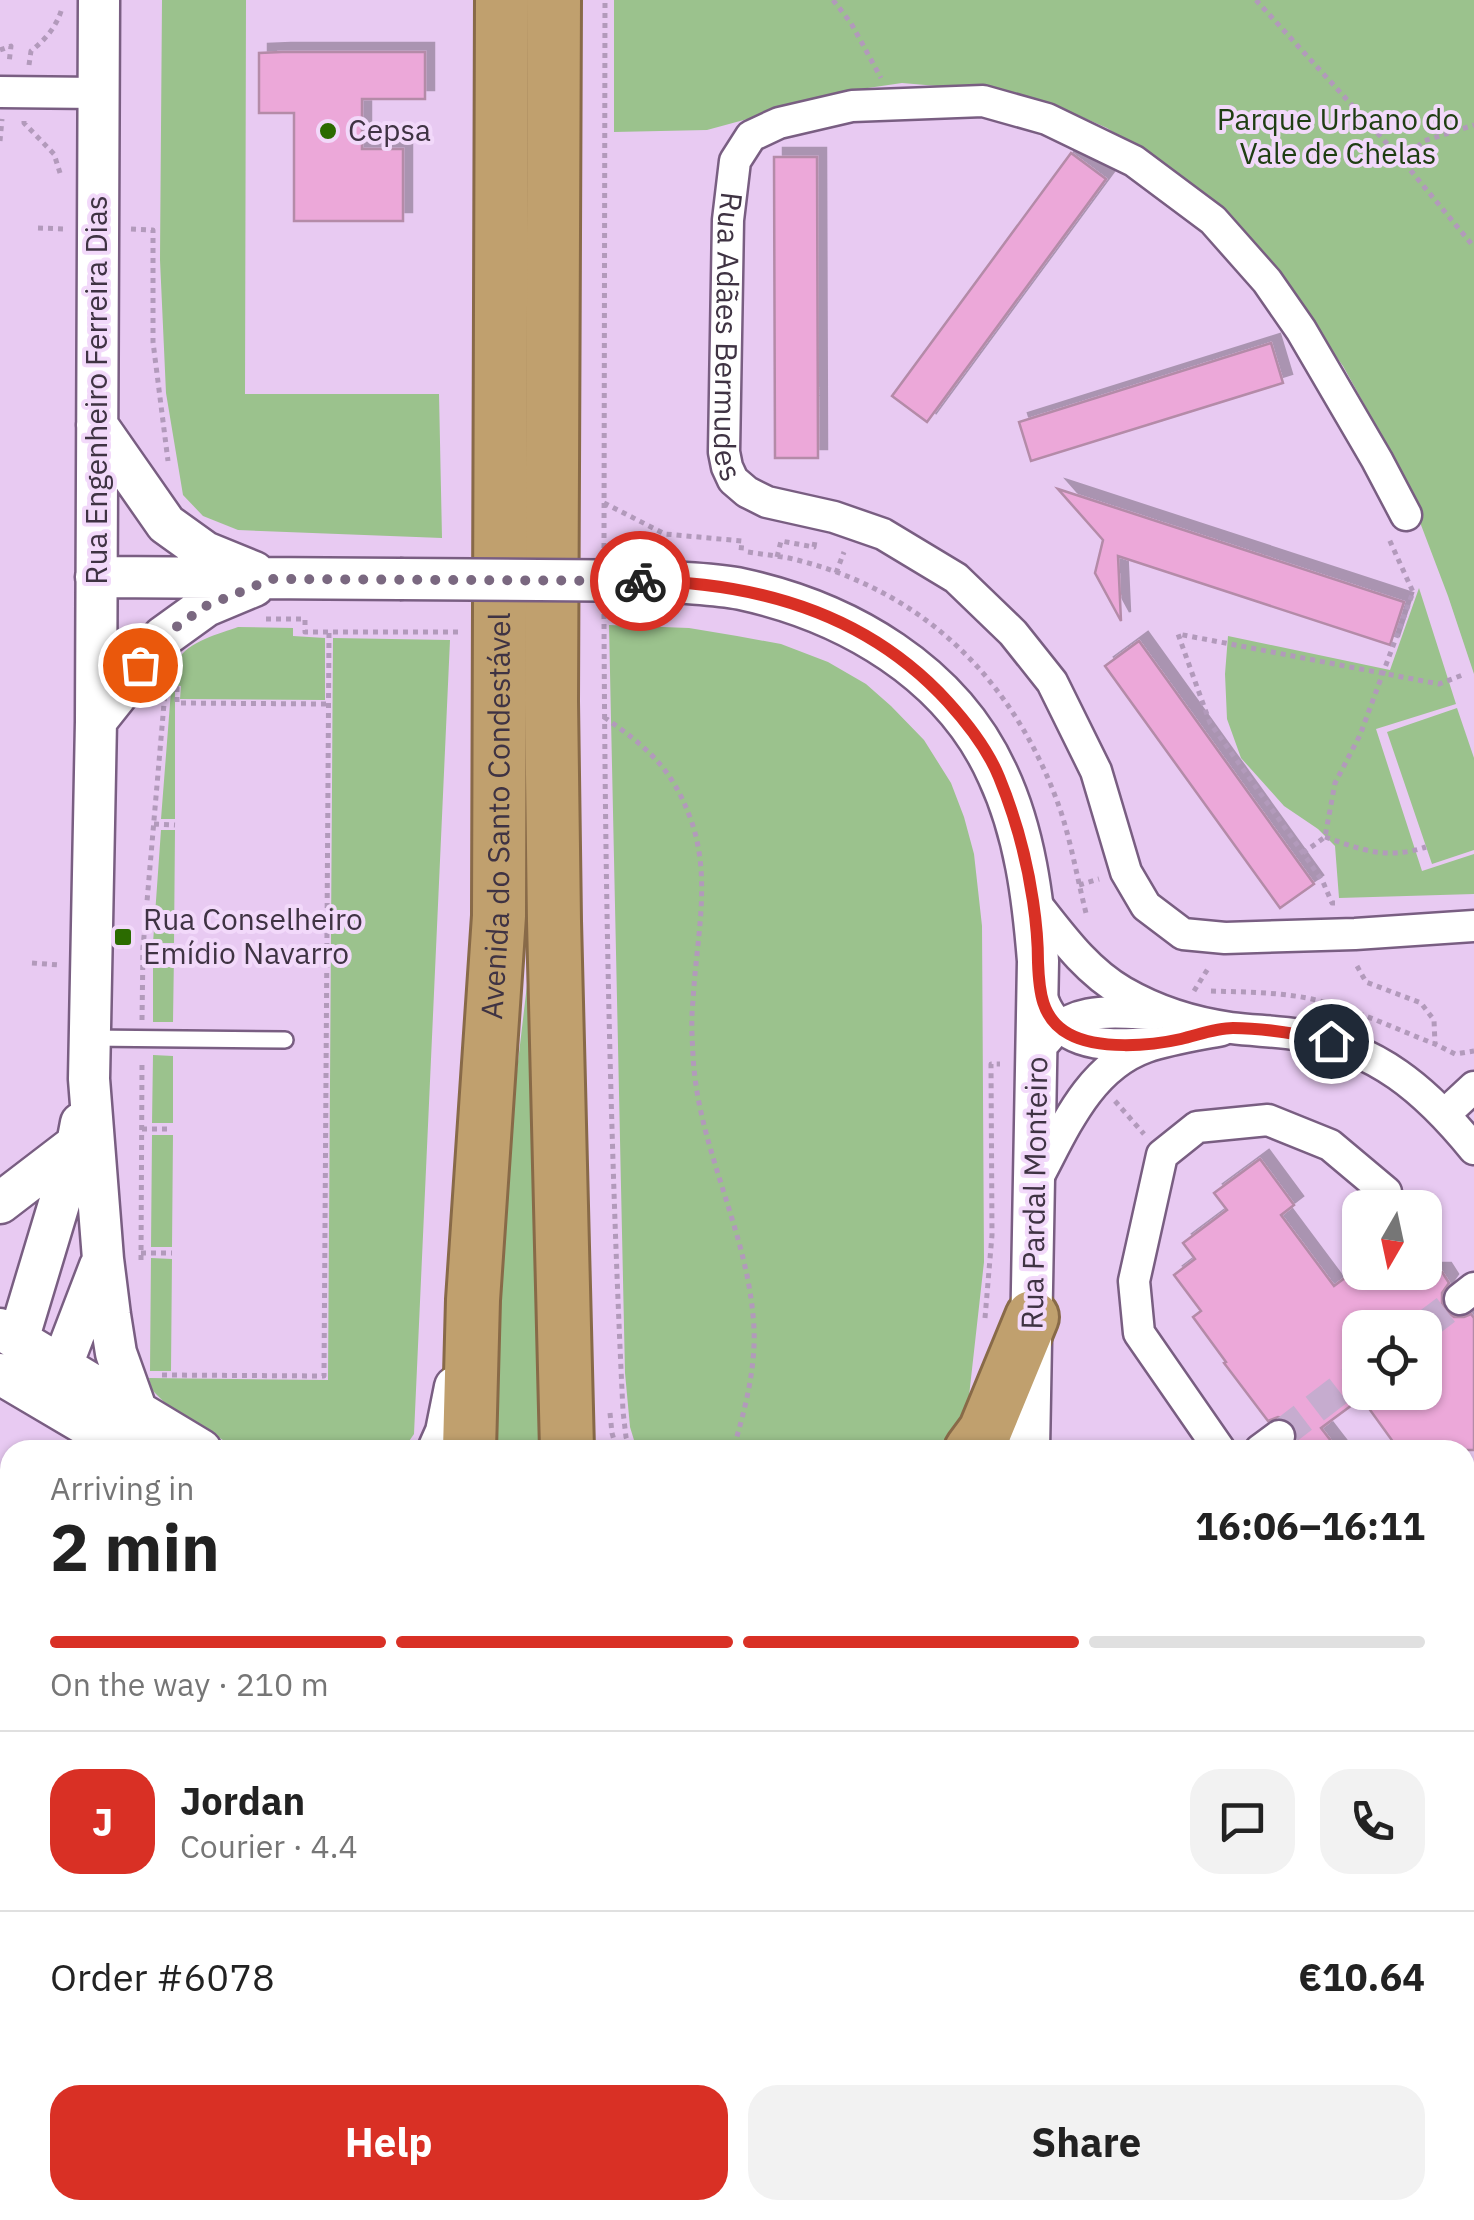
<!DOCTYPE html>
<meta charset="utf-8">
<style>
body{margin:0;font-family:"IBM Plex Sans",sans-serif;background:#f2f2f2;color:#222;height:100vh;display:flex;flex-direction:column;font-size:38px;white-space:nowrap}
*{box-sizing:border-box;margin:0}
p{font-size:32px;color:#767676}
.icon{flex:none;width:55px;height:55px;fill:none;stroke:currentColor;stroke-width:2;stroke-linecap:round;stroke-linejoin:round}
.map{position:relative;flex:1;overflow:hidden}
.drawer{position:absolute;left:0px;top:1440px;width:1475px;height:780px;display:flex;flex-direction:column;background:#fff;border-radius:30px 30px 0 0;box-shadow:0 2px 8px #0004}
.drawer>*{flex:none}
.needle{width:65px;rotate:189deg}
.tools{position:absolute;left:1342px;top:1190px;display:grid;gap:20px}
.tools a{display:grid;place-items:center;width:100px;height:100px;border-radius:20px;background:#fff;box-shadow:0 2px 8px #0004;font-size:50px}
.pin{position:absolute;display:grid;place-items:center;width:85px;height:85px;color:#fff;margin:-42px;border:5px solid #fff;border-radius:50%;box-shadow:0 2px 10px #0007}
.courier{position:absolute;display:grid;place-items:center;width:100px;height:100px;margin:-50px;border:8px solid #d93025;border-radius:50%;background:#fff;color:#222;box-shadow:0 2px 12px #0007}
.summary em{font-style:normal;font-weight:700}
.summary div{display:flex;flex-direction:column-reverse}
.summary{display:flex;align-items:center;justify-content:space-between;height:170px;padding:0 50px}
h1{font-size:65px;font-weight:700;line-height:75px}
.bar{display:grid;grid-template-columns:repeat(4,1fr);gap:15px 10px;align-content:center;height:120px;padding:0 50px}
.bar i{height:12px;border-radius:8px;background:#e0e0e0}
.bar .current{background:#d93025}
.bar p{grid-column:span 4}
.line{display:flex;align-items:center;gap:25px;padding:0 50px;border-top:2px solid #e0e0e0}
.line div{flex:1}
.round{display:grid;place-items:center;flex:none;width:105px;height:105px;border-radius:30px;background:#f2f2f2}
.primary-button{display:flex;gap:20px;margin-top:auto;padding:20px 50px}
.primary-button a{flex:1;height:115px;border-radius:30px;background:#d93025;color:#fff;font-size:40px;font-weight:700;line-height:115px;text-align:center}
.primary-button a+a{background:#f2f2f2;color:#222}
.map>svg:first-child{display:block}
.green{fill:#9bc28d}
.building{fill:#eca8d9;stroke:#b48ba8;stroke-width:2.5;fill-rule:evenodd;filter:url(#shadow)}
.lines{fill:none;stroke-linecap:round;stroke-linejoin:round}
.minor-tunnel{stroke:#c6accf;stroke-width:30;stroke-dasharray:30 15;stroke-linecap:butt}
.service-casing{stroke:#795e82;stroke-width:20}
.minor-casing{stroke:#795e82;stroke-width:35}
.tertiary-casing{stroke:#795e82;stroke-width:45}
.trunk-casing{stroke:#886a48;stroke-width:58}
.path{stroke:#b29abb;stroke-width:5;stroke-dasharray:5 5;stroke-linecap:butt}
.service{stroke:#fff;stroke-width:15}
.minor{stroke:#fff;stroke-width:30}
.tertiary{stroke:#fff;stroke-width:40}
.trunk{stroke:#c0a06e;stroke-width:52}
.tertiary-bridge-casing{stroke:#795e82;stroke-width:45;stroke-linecap:butt}
.tertiary-bridge{stroke:#fff;stroke-width:40}
.done{stroke:#7a6880;stroke-width:10;stroke-dasharray:0 18}
.route{stroke:#d93025;stroke-width:12}
.poi-dot{fill:#2b6b00;stroke:#f2d9fa;stroke-width:4}
.labels{text-anchor:middle;stroke-width:8;stroke-linejoin:round;paint-order:stroke}
.park-label{font-size:30px;fill:#1f3e12;stroke:#f2d9fa}
.poi-label{font-size:30px;fill:#3f3343;stroke:#f2d9fa;text-anchor:start}
.street-label{font-size:30px;fill:#3f3343;stroke:#f2d9fa}
</style>
<div class="map">
<svg width="1474" height="2220" viewBox="0 0 1474 2220">
<defs>
<filter id="shadow"><feDropShadow dx="9" dy="-9" stdDeviation="0" flood-color="#0004"/></filter>
</defs>
<rect width="100%" height="100%" fill="#e8caf2"/>
<path class="green" d="M162,0h84l-1,394h194l3,144 -204,-8 -35,-14 -20,-21 -17,-102 -6,-133z
M614,0h860v674l-26,-78 -49,-129 -56,-101 -87,-119 -83,-75 -66,-44 -41,-18 -58,-18 -106,-9 -48,7 -147,40 -93,2z
M1419,588l37,116 -80,25 46,142 52,-17v40l-135,4 -4,-52 -17,-17 -34,-23 -43,-48 -14,-39 -2,-45 3,-38 162,34z
M609,625l80,3 48,8 44,8 47,18 38,22 25,22 33,34 27,43 13,34 10,37 8,72 2,336 -16,143 -11,27 -14,18h-306l-7,-23 -5,-54z
M238,627l55,1v8l32,2v62l-145,-1 1,-13 -9,-1c2,-8 3,-18 6,-25 9,-18 43,-27 60,-33z
M333,638l117,2 -36,794 -11,16h-164l-71,-44 -16,-16 -3,-12 179,2z
M171,691h4v128h-14z
M1457,708l17,50v92l-42,14 -45,-132z
M161,830h14l-1,113h-21z
M534,925l16,525h-63l29,-371z
M153,954h21l-1,68h-20z
M153,1055l20,1v67h-21z
M152,1135h21l-1,112h-21z
M151,1258l21,1 -1,112h-21z
M215,2210h316l4,10h-326z
M721,2210h70l3,10h-70z
M816,2210h149v10h-146z"/>
<path class="building" d="M282,52h143v47h-63v50h41v72h-109v-108h-35v-60z
M1071,153l35,26 -179,243 -35,-26z
M774,157h43l1,301h-43z
M1271,343l12,40 -252,78 -12,-39z
M1058,489l346,113 -14,43 -272,-89 3,65 -26,-48 8,-33z
M1139,641l175,243 -34,24 -175,-242z
M1260,1159l34,46 -13,10 53,71 19,-14h89l7,11 -7,10v10l3,7 9,7h10l7,-3 3,4v132h-75l-39,-54v3l-39,29 17,22h-47l5,-7 2,-8 -5,-11 -6,-5 -9,-2 -10,4 -44,-58 2,-1 -33,-45 8,-6 -27,-36 21,-16 -12,-16 44,-33 -13,-17zM1360,1328h65v64h-65z"/>
<g class="lines">
<path class="minor-tunnel" d="M1422,1328l38,-29
M1279,1436l81,-62"/>
<g class="service-casing">
<path id="service" d="M89,1038l196,2
M0,2071l10,1"/>
</g>
<g class="minor-casing">
<g id="minor">
<path d="M0,92l99,1"/>
<path id="s1" d="M1406,515l-29,-55 -76,-130 -34,-49 -54,-61 -79,-59 -87,-42 -64,-18 -131,5 -73,17 -28,13 -16,25 -7,59 -4,232 3,15 6,13 14,12 20,10 67,15 49,17 73,44 57,55 39,49 44,89 30,101 20,34 37,28 42,4 130,-4 119,-8"/>
<path d="M1033,900c27,34 52,70 90,92 33,19 71,31 108,36 23,3 46,3 69,7 77,13 126,55 174,114"/>
<path d="M1039,988c15,58 60,59 111,55"/>
<path d="M1047,1040c26,-36 70,-27 110,-26"/>
<path d="M1445,1114l29,-27"/>
<path d="M1035,1183c28,-51 52,-115 111,-136 24,-8 51,-12 76,-17"/>
<path d="M1460,1299l14,-11"/>
<path d="M1220,1450l-81,-117 -5,-52 28,-126 35,-28 71,-7 62,25 56,47"/>
<path d="M1260,1450l19,-14"/>
<path d="M1465,2056l9,-84"/>
<path d="M1269,2210l66,10"/>
<path d="M1356,2210l3,10"/>
<path d="M1134,2220l2,-10"/>
<path d="M1442,2220l1,-10"/>
</g>
</g>
<g class="tertiary-casing">
<path id="tertiary" d="M99,0l-3,721 -7,358 14,180 7,56 6,38 20,56
M97,425l69,99 39,28 49,20
M96,577l304,2
M665,581c25,3 52,3 76,8 106,23 211,83 257,186 27,58 35,123 40,186l-9,489
M96,721l67,-84 43,-31 48,-20
M0,1203l77,-59
M0,1329l201,121
M18,1340l59,-196 4,-21
M62,1365l38,-99
M0,1374l129,76
M438,1450l8,-18 9,-45
M1021,2220v-10"/>
</g>
<g class="trunk-casing">
<g id="trunk">
<path d="M554,0l-3,701 3,220 13,529"/>
<path id="s2" d="M469,1450l4,-150 26,-384 3,-916"/>
<path d="M971,1450l14,-19 47,-114"/>
<path d="M575,2210l4,10"/>
<path d="M687,2210l3,10"/>
</g>
</g>
<path class="path" d="M833,0l18,23 30,55
M1256,0l146,160 72,87
M0,50l11,-4 -2,17
M29,65l2,-14c15,-12 26,-25 31,-43
M24,121v2l30,31 7,22
M0,141l2,-22
M1402,160l22,-19 50,-16
M38,228l27,1
M131,229l22,1v112l15,119
M604,503l61,31 77,7 -1,10
M604,548l1,-548
M748,552c18,3 36,4 53,9 130,34 217,126 260,251 11,34 17,70 26,105
M777,557l4,-16 33,6 1,-6
M836,573l8,-21
M604,614c1,266 6,532 19,797l3,26 5,13
M266,619h39v13h156
M166,688h11v15l152,1
M604,717c44,31 68,51 87,103 21,59 5,120 2,181 -2,18 -1,36 0,54 4,89 52,171 60,260 5,46 -7,91 -20,135
M154,824l21,1
M1325,837c38,13 61,23 101,10
M1303,853l22,-16 10,-54 25,-48 53,-143 -24,-53
M1079,885l20,-6
M1335,903h-3l-9,-21 -20,-29 -93,-130 -32,-89 261,50 26,-10
M143,948l31,1
M32,963l27,2
M1357,966l9,16 55,21 13,17 1,24 20,10 19,-3
M1194,991l15,-24
M1211,991c32,1 64,1 96,7 44,9 86,30 128,46
M142,1020l1,-72 22,-256
M1115,1101l29,33
M142,1129h30
M141,1253h31
M141,1260l1,-199
M985,1318l7,-83 -1,-171h9
M162,1375l162,1 5,-744
M610,1413l2,20 5,17
M797,2210l2,10
M810,2210l3,10
M977,2220v-10"/>
<use href="#service" class="service"/>
<use href="#minor" class="minor"/>
<use href="#tertiary" class="tertiary"/>
<use href="#trunk" class="trunk"/>
<g class="tertiary-bridge-casing">
<path id="tertiary-bridge" d="M400,579l265,2"/>
</g>
<use href="#tertiary-bridge" class="tertiary-bridge"/>
</g>
<g class="lines">
<path class="done" d="M140,665l22,-28 44,-31 66,-27 368,2"/>
<path class="route" d="M640,581c117,1 228,33 308,121 20,22 40,48 51,75 16,39 28,83 34,124 3,20 5,41 5,61 1,28 3,57 31,72 29,16 81,12 112,5 17,-4 35,-11 52,-11 33,0 66,6 98,13"/>
</g>
<g class="poi-dot">
<circle cx="328" cy="131" r="10"/>
<rect x="113" y="927" width="20" height="20" rx="5"/>
</g>
<g class="labels">
<g class="park-label">
<text x="1338" y="130">Parque Urbano do<tspan x="1338" dy="34">Vale de Chelas</tspan></text>
</g>
<g class="poi-label">
<text x="348" y="141">Cepsa</text>
<text x="143" y="930">Rua Conselheiro<tspan x="143" dy="34">Emídio Navarro</tspan></text>
</g>
<g class="street-label">
<text dy="10" stroke="none"><textPath href="#s1" startOffset="1058">Rua Adães Bermudes</textPath></text>
<text transform="translate(97 390) rotate(-90)" y="10">Rua Engenheiro Ferreira Dias</text>
<text dy="10" stroke="none"><textPath href="#s2" startOffset="635">Avenida do Santo Condestável</textPath></text>
<text transform="translate(1035 1193) rotate(-89)" y="10">Rua Pardal Monteiro</text>
</g>
</g>
</svg>
<div class="tools">
<a><svg class="needle" viewBox="-14 -14 28 28"><path d="M0-13l5 13h-10z" fill="#e53935"/><path d="M0 13l5-13h-10z" fill="#767676"/></svg></a>
<a><svg class="icon" aria-label="locate" viewBox="0 0 24 24"><circle cx="12" cy="12" r="6"/><path d="M12 2v4M12 18v4M2 12h4M18 12h4"/></svg></a>
</div>
<div class="pin" style="left:140px;top:665px;background:#ea580c"><svg class="icon" aria-label="bag" viewBox="0 0 24 24"><path d="M5 8h14l-1 12H6zM9 8a3 3 0 0 1 6 0"/></svg></div>
<div class="pin" style="left:1331px;top:1041px;background:#1f2937"><svg class="icon" aria-label="home" viewBox="0 0 24 24"><path d="M3 11l9-7 9 7M6 9v11h12V9"/></svg></div>
<div class="courier" style="left:640px;top:581px"><svg class="icon" aria-label="bike" viewBox="0 0 24 24"><circle cx="6" cy="16" r="4"/><circle cx="18" cy="16" r="4"/><path d="M6 16l4-8h5l3 8M10 8l3 8H6M13 5h3"/></svg></div>
<section class="drawer">
<div class="summary"><div><h1>2 min</h1><p>Arriving in</p></div><em>16:06–16:11</em></div>
<div class="bar"><i class="current"></i><i class="current"></i><i class="current"></i><i></i><p>On the way · 210 m</p></div>
<div class="line" style="height:180px"><b class="round" style="background:#d93025;color:#fff">J</b><div><b>Jordan</b><p>Courier · 4.4</p></div><a class="round"><svg class="icon" aria-label="chat" viewBox="0 0 24 24"><path d="M4 5h16v11H9l-5 4z"/></svg></a><a class="round"><svg class="icon" aria-label="phone" viewBox="0 0 24 24"><path d="M5 4h4l2 5-3 2q2 4 5 5l2-3 5 2v4C11 20 4 13 5 4z"/></svg></a></div>
<div class="line" style="height:130px"><div>Order #6078</div><b>€10.64</b></div>
<div class="primary-button"><a>Help</a><a>Share</a></div>
</section>
</div>
